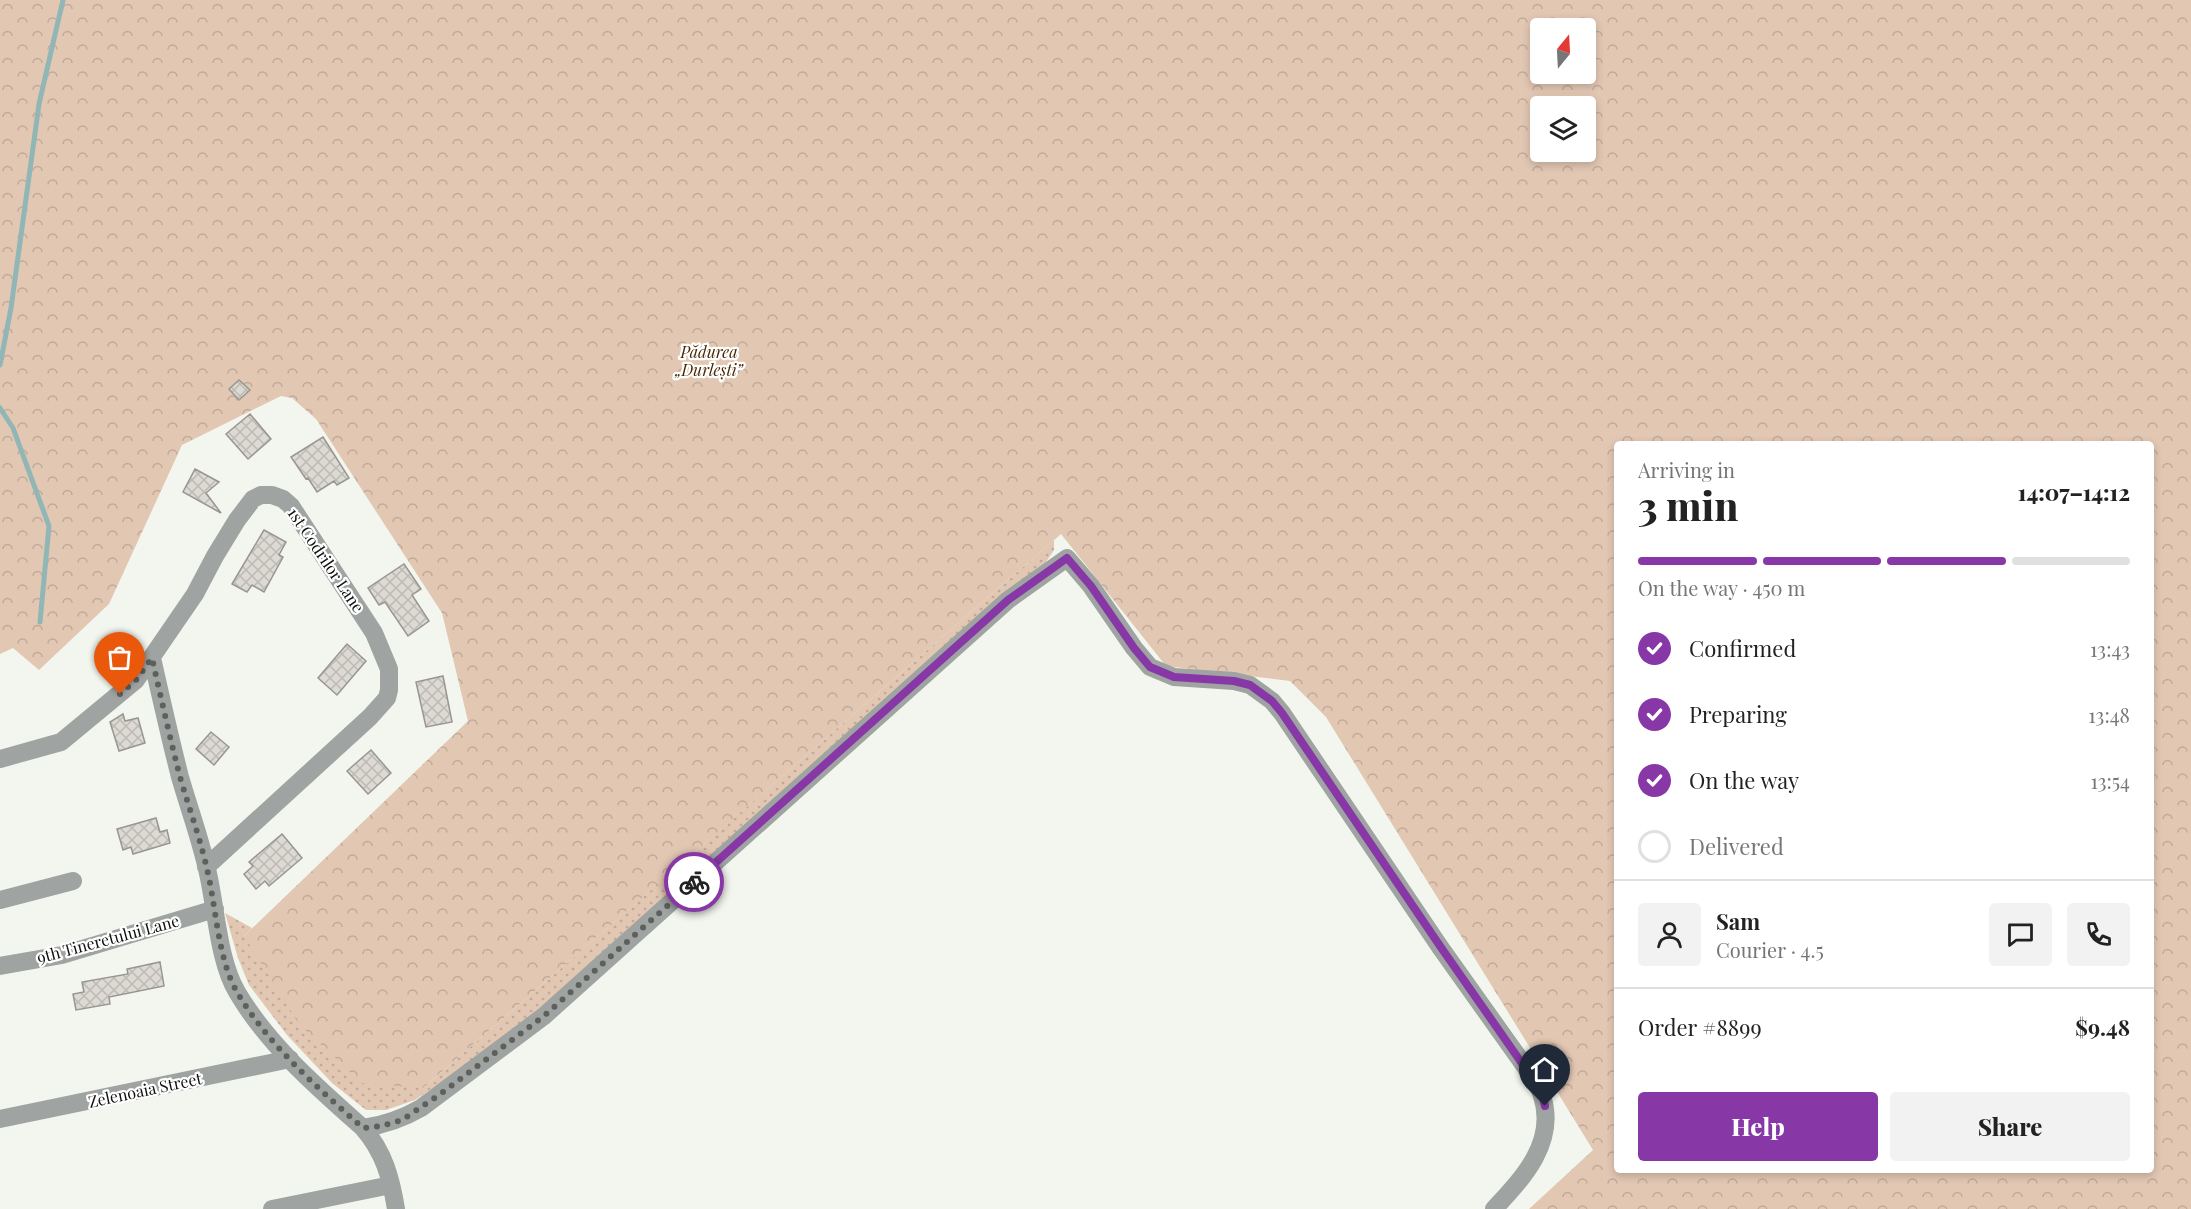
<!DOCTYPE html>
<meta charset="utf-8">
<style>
body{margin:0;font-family:"Playfair Display",serif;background:#f2f2f2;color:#222;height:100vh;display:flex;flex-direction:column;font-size:22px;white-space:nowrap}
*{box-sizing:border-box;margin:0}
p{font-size:20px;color:#767676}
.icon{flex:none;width:33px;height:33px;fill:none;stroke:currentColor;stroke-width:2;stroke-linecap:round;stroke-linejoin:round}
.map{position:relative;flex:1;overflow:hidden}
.details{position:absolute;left:1614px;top:441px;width:540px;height:732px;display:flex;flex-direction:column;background:#fff;border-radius:6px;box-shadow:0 3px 9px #0003}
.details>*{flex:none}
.needle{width:39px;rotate:18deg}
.controls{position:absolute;left:1530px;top:18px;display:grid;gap:12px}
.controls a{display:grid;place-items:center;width:66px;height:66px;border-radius:6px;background:#fff;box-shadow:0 3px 9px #0003;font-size:30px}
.pin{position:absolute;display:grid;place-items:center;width:51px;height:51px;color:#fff;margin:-62px -26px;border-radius:50% 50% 50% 0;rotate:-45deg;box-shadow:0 0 6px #0007}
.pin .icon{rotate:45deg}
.courier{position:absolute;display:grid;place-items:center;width:60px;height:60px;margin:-30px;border:4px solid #8837a6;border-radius:50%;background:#fff;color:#222;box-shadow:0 2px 8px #0007}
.headline em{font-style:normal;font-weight:800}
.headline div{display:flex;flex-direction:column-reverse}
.headline{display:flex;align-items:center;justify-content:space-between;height:102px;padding:0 24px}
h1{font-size:39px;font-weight:800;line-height:45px}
.bar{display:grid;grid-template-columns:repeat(4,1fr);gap:9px 6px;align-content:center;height:72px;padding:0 24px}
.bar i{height:8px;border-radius:4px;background:#e0e0e0}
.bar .active{background:#8837a6}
.bar p{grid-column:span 4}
.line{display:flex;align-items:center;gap:15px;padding:0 24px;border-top:2px solid #e0e0e0}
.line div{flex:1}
.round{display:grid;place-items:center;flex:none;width:63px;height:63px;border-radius:6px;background:#f2f2f2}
ol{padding:0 24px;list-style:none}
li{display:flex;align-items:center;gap:18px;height:66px}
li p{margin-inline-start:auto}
li .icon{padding:6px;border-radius:50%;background:#8837a6;color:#fff;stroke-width:4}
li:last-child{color:#767676}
li i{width:33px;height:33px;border:3px solid #e0e0e0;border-radius:50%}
.action{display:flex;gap:12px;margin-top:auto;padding:12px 24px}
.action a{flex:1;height:69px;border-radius:6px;background:#8837a6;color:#fff;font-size:24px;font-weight:800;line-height:69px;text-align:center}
.action a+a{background:#f2f2f2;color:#222}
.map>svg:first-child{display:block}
.grass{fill:url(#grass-dots)}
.forest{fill:url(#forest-crowns);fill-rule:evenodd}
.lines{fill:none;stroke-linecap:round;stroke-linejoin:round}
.stream{stroke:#90b6b6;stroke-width:5}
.building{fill:url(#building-cross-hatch);stroke:#98968f;stroke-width:1.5}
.street{stroke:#9fa3a1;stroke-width:18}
.done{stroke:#5e605c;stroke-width:6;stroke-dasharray:0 10.8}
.route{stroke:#8837a6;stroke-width:8}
.labels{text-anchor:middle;stroke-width:4.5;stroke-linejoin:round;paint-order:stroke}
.park-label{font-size:16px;font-style:italic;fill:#492501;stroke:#fff}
.street-label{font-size:16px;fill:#0f100e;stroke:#fff}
</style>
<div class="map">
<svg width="2191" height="1209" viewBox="0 0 2191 1209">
<defs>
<pattern id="grass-dots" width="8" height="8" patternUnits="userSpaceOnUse" patternTransform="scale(1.5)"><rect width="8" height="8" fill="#e2c7b3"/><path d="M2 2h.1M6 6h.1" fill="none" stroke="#c1aa99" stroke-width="1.8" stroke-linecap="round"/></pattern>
<pattern id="forest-crowns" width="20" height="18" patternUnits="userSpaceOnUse" patternTransform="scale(1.5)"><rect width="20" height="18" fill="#e2c7b3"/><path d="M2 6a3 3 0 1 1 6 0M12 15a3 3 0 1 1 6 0" fill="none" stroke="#c1aa99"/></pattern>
<pattern id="building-cross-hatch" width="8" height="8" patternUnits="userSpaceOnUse" patternTransform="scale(1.5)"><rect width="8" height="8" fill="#dcdad2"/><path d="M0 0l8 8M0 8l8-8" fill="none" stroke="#bcbab3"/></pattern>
</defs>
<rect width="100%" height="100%" fill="#f2f6ee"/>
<path class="grass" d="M1054,540v10l-8,12 -71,58 -450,406 -110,74 -29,10h-20l-34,-27 -45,-48 -38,-50 -11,-27 -13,-45 27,15 -8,8 179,152z"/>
<path class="forest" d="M0,0h2191v1209h-662l64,-59 -267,-433 -36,-36 -124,-15 -105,-132 -638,554 -61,-5 -63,-59 -55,-88 224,-215 -26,-108 -126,-194 -24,-21 -11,-2 -99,49 -73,159 -70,66 -26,-22 -13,6zM1540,28h46v46h-46zM1540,106h46v46h-46zM1617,444h534v726h-534z"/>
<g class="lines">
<path class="stream" d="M0,365l11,-57 28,-204 24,-104
M0,408l13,20 36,98 -9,96"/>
</g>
<path class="building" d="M239,380l11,10 -11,10 -10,-11z
M250,414l21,25 -23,20 -22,-25z
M323,437l26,41 -12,7 -3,-4 -17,11 -9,-14 -2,1 -15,-22z
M195,469l24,13 -13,11 15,20 -38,-21z
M264,530l22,12 -7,13 4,2 -19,35 -12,-7 -5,7 -15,-8z
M404,564l17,25 -9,6 17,26 -21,15 -23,-34 -6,3 -11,-17z
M347,644l19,17 -29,34 -19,-17z
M443,676l9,46 -26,5 -10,-45z
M123,714l2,7 13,-3 7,25 -26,8 -9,-29z
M211,732l18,15 -15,18 -18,-16z
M371,750l20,23 -23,21 -21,-23z
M156,818l4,14 7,-2 3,13 -37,11 -2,-7 -8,3 -6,-21z
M282,834l20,24 -33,28 -4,-5 -9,8 -12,-15 9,-8 -4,-4z
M160,962l4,24 -55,11 1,7 -34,6 -3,-16 11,-2 -2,-10 46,-8 -1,-5z"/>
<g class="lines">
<path class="street" d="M152,658c9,40 18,80 28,119 9,31 20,61 27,92 9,37 11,91 30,123 31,53 81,96 126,136 22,-3 39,-9 58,-20l123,-92 464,-416 59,-42 24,28 43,62 16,19 24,10 60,4 16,4 22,16 10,12 158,234 89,125c4,7 11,15 13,24 15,46 -19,82 -48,113
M0,759l61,-17 75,-62 59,-86 20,-38 22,-36 16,-21 8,-4h11l11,4 8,7 83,127 15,36v21l-2,8 -17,19 -164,150
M0,900l73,-19
M0,966l62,-11 153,-46
M0,1119l290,-60
M363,1128c21,24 28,50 33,81
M272,1209l119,-24"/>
</g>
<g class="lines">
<path class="done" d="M120,694l16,-14 16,-22c9,40 18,80 28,119 9,31 20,61 27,92 9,37 11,91 30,123 31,53 81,96 126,136l18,-2 21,-6 37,-25 105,-79 150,-134"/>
<path class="route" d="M694,882l314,-282 59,-42 24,28 43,62 16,19 24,10 60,4 16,4 22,16 10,12 158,233 88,126 14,21 3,13"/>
</g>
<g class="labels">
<g class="park-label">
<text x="709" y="358">Pădurea<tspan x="709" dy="18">„Durlești”</tspan></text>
</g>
<g class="street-label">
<text transform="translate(326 560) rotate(56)" y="6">1st Codrilor Lane</text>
<text transform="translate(108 939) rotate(-15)" y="6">9th Tineretului Lane</text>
<text transform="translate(145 1090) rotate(-12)" y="6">Zelenoaia Street</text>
</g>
</g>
</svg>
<div class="controls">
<a><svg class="needle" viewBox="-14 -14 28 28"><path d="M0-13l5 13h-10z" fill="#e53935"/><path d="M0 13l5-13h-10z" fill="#767676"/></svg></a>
<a><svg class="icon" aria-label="layers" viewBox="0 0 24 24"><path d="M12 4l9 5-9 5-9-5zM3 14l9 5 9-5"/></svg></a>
</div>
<div class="pin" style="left:120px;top:694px;background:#ea580c"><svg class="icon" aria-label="bag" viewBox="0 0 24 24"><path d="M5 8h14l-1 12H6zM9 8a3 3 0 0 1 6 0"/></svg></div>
<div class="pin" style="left:1545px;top:1106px;background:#1f2937"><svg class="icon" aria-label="home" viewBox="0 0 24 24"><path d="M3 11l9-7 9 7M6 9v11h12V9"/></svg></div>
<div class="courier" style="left:694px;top:882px"><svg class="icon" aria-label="bike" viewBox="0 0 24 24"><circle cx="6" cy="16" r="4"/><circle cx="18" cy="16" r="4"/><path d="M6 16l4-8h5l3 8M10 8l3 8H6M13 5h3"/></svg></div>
<section class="details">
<div class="headline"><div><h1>3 min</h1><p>Arriving in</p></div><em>14:07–14:12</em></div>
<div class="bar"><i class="active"></i><i class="active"></i><i class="active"></i><i></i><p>On the way · 450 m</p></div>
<ol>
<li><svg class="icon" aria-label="check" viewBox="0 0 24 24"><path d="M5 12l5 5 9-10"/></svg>Confirmed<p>13:43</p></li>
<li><svg class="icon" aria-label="check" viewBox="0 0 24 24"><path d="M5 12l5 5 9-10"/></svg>Preparing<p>13:48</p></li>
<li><svg class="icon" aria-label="check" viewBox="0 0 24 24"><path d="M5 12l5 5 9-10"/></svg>On the way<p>13:54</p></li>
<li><i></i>Delivered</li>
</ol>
<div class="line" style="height:108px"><a class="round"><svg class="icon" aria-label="person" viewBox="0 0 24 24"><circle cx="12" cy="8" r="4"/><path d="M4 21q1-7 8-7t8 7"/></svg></a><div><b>Sam</b><p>Courier · 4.5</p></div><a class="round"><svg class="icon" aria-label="chat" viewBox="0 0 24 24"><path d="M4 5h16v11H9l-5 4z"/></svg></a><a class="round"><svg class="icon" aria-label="phone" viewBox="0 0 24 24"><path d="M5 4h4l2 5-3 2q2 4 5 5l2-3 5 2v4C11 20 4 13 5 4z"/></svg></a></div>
<div class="line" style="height:78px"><div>Order #8899</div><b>$9.48</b></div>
<div class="action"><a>Help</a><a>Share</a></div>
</section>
</div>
